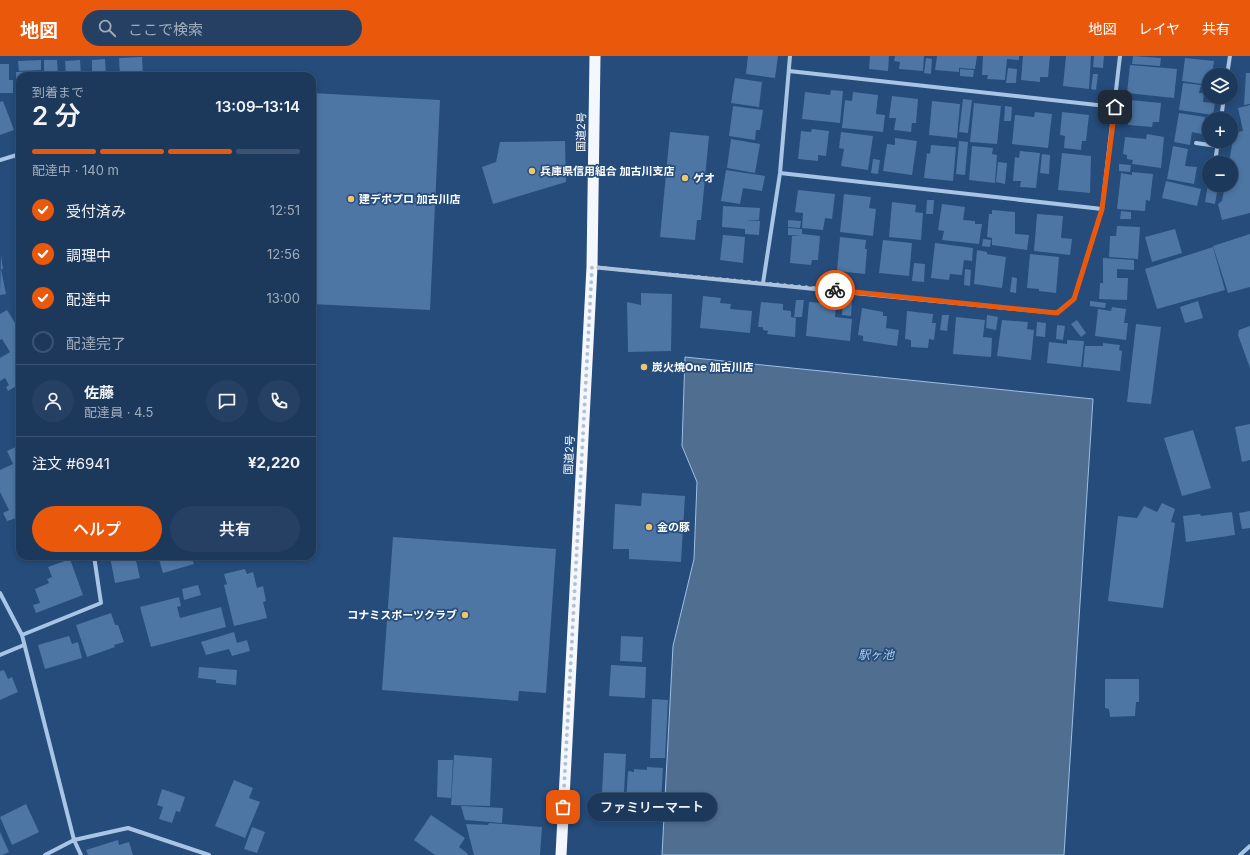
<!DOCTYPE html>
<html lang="ja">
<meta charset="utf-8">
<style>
body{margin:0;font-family:Inter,"Noto Sans JP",sans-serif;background:#254062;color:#f1f3f6;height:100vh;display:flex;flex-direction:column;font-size:15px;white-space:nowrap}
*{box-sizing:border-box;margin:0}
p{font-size:13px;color:#a0acbb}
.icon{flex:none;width:22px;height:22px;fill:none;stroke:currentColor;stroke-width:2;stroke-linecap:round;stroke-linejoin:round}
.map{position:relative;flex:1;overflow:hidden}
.details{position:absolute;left:16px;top:16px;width:300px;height:488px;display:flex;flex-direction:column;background:#1c395c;border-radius:12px;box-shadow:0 2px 6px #0003,0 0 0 1px #3a5372}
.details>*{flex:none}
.tools{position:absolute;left:1202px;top:12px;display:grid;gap:8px}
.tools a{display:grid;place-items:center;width:36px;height:36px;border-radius:50%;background:#1c395c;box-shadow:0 2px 6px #0003,0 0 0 1px #3a5372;font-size:20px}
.pin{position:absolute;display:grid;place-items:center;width:34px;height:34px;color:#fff;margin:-17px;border-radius:8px;box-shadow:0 2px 6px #0006}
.courier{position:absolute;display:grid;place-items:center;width:40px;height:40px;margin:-20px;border:3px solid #ea580c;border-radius:50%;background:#fff;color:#222;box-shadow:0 1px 5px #0007}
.bubble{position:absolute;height:28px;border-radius:14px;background:#1c395c;box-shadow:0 2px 6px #0003,0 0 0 1px #3a5372;font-size:13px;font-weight:600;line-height:28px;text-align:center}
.summary em{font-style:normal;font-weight:600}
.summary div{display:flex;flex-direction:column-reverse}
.summary{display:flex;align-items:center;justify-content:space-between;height:68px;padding:0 16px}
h1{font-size:26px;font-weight:600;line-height:30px}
.bar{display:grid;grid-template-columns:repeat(4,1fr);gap:6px 4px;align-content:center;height:48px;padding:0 16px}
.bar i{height:5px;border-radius:3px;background:#3a5372}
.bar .active{background:#ea580c}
.bar p{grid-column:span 4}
.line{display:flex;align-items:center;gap:10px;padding:0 16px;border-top:1px solid #3a5372}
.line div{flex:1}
.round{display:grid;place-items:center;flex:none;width:42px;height:42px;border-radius:21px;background:#254062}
ol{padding:0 16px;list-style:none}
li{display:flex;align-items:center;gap:12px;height:44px}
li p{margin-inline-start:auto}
li .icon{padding:4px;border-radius:50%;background:#ea580c;color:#fff;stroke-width:4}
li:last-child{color:#a0acbb}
li i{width:22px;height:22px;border:2px solid #3a5372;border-radius:50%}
.cta{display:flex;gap:8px;margin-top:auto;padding:8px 16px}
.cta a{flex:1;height:46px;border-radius:24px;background:#ea580c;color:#fff;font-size:16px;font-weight:600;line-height:46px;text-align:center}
.cta a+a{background:#254062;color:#f1f3f6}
header{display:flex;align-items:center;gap:24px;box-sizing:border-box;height:56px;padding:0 20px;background:#ea580c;color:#fff}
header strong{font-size:19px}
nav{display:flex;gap:22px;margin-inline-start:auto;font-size:14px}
.search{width:280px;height:36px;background:#254062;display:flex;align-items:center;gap:10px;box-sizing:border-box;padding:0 14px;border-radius:22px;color:#a0acbb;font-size:15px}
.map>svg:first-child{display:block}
.water{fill:#506e90;stroke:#9cc0e5}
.building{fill:#4d76a4}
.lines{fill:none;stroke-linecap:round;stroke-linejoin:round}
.minor{stroke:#a8c5e5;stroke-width:4}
.trunk{stroke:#f4f8fe;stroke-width:11}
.done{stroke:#b3c0d1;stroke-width:4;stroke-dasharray:0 7.2}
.route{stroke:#ea580c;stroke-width:5}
.poi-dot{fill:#eec66d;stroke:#254c7b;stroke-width:1.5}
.labels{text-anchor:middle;stroke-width:3.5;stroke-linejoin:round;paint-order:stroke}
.street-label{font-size:11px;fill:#fff;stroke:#254c7b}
.poi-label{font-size:11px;font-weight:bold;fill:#fff;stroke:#254c7b;text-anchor:start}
.water-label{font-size:12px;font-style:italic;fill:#b3cfec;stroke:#254c7b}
</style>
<header>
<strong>地図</strong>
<div class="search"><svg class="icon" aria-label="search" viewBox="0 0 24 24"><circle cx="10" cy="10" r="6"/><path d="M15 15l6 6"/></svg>ここで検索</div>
<nav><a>地図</a><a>レイヤ</a><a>共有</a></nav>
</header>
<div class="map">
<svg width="1250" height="799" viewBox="0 0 1250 799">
<rect width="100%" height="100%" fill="#254c7b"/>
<path class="water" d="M685,301l408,42 -29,456h-402l11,-209 21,-87 3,-77 -15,-36z"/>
<path class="building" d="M748,0h30l-3,22 -29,-4z
M870,0h19l-1,15 -19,-2z
M895,0h29l-1,15 -24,-2 1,-7 -6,-1z
M937,0h40l-2,13 -16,-1v4l-24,-2z
M983,0h36v4l-12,-1 -2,21 -18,-1 1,-4h-6z
M1023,0h27l-2,21h-8v5l-19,-2z
M1066,0h25l-2,33 -26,-3z
M1094,0h10l-1,12 -10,-1z
M1133,0l28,2 -1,8 -28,-2z
M142,1l1,19h-23l-1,-18z
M926,2l6,1 -1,15 -7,-1z
M1185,2l29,3 -2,14h-3l-1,10 -26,-4z
M105,3l1,17h-14v-16z
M41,4v10l-22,1 -1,-10z
M44,4h13l1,16h-14z
M80,4l1,16h-15l-1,-15z
M0,8h9v16h4v13h-13z
M1130,9l47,4 -3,29 -47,-5z
M1008,12l9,1 -1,14h-10z
M960,13l14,1 -1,7 -13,-1z
M41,15v5h-21v28h-3l-1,-32z
M1246,17h4v31l-6,1z
M1093,18h5l-2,16 -5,-1z
M735,22l27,4 -3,25 -28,-4z
M1183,27l18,2 -2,8h5l-1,9 12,1 -2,12 -34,-5z
M1203,29l6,1v6h-7z
M831,34l12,1 -3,32 -38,-4 3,-27 25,3z
M853,36l25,3 -2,19 9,1 -2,17 -41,-4 3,-28 7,1z
M312,37l128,7 -10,210 -118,-6z
M892,40l26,3 -2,24h-4l-1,9 -17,-2 2,-12h-7z
M963,43l9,1 -4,33 -9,-1z
M1130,44l31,3 -2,19h-6l-1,5 -24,-2z
M3,45l11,29 -14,5v-33z
M932,45l28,3 -3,34 -28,-3z
M974,47l27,3 -4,38 -27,-2z
M1250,49v108l-28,7 -4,-16 4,-3 3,-16h6v-22h-2l5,-30 9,-2 -5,-23z
M733,50l30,4 -3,20h-4l-1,10 -26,-4z
M1005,50l7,1 -1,14h-7z
M1035,56l17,2 -4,34 -36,-4 3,-29 19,2z
M1062,56l27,3 -3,26h-4l-1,9 -17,-2 1,-12 -5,-1z
M1179,57l26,4 -3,17 -10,-2 -2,13 -16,-3z
M812,73l17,2 -3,25 -8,-1v6l-20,-2 3,-28 10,1z
M670,76l39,4 -8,84h-4l-2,20 -35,-3z
M841,76l32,4 -5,34 -27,-4 3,-17 -5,-1z
M1147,78l17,3 -3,31 -29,-4 1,-4 -6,-1v-4l-4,-1 2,-17 21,2z
M895,82l22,3 -5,34 -29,-4 4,-27 8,1z
M731,83l29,5 -5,29 -28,-5z
M565,85l1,41 -73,22 -11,-37 14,-5 4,-20z
M959,85l9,1 -3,33 -9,-1z
M931,89l25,2 -3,34 -29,-3 3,-25 3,1z
M972,90l21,2 -1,6 5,1 -2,28 -26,-3z
M1173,90l15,3 -3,17 12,1 -3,17 -27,-5z
M1020,95l20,2 -4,35 -16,-1 1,-6h-8l2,-24 4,1z
M1062,97l29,3 -1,37 -32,-3z
M1042,98l8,1 -1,19 -9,-1z
M873,103l7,1 -2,14 -7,-1z
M998,106l9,1 -2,21 -9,-2z
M1119,108l12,1 -1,7 -11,-1z
M726,114l39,6 -3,15 -19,-3 -3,16 -19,-3z
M1132,116l21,2 -3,27 -4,-1 -1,11 -28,-2 4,-36 11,2z
M1166,125l35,8 -4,17 -35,-8z
M1208,129l10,2 -3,17 -10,-2z
M798,134l37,4 -3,25 -7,-1 -2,12 -21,-2 1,-15 -8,-1z
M844,138l27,3 -2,11 7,1 -3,27 -33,-4z
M927,144h7l-1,14h-7z
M892,146l24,3 -1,7 8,1 -2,27 -32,-3z
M942,148l23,3 -2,13 12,1v3h7l-3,20 -37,-4 2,-9 -6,-1z
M723,150l37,2 -1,12h-14l15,1 -1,14 -14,-1v-5l-23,-2z
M992,154l23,2v22l14,1 -2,15 -35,-5v-7l-5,-1 2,-23h3z
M1121,155l10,1v7h-11z
M1037,158l26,2 -2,22 11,1 -2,16 -36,-4z
M788,164l13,1 -1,7 -12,-1z
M1117,170l23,1 -2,32 -29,-2 1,-21h6z
M788,172l14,1v5l18,2 -2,24h-6l-1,5 -21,-2 2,-27h10l-14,-1z
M1175,173l7,24 -30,9 -7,-25z
M1250,178v53l-22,6 -15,-47z
M723,179l22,2 -2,26 -23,-3z
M840,181l26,3 -1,9h2l-2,25 -28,-3z
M983,183l8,1 -1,7 -8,-1z
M883,184l29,3 -3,33 -30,-3z
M935,187l38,5 -1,13 -8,-1 -2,15 -12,-1 -1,6 -18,-2z
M1213,191l12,43 -68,19 -12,-40z
M977,194l10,2v2l19,3 -4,31 -28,-4z
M1030,198l29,3 -3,36 -17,-2v-2l-12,-1z
M1,199l2,14h-2l5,25 -6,1z
M1103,202l31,2v10l-17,-1v9h11l-1,22 -28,-1 1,-16h3z
M914,207l11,1 -1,18 -12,-1z
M965,213l6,1 -1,16 -6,-1z
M1012,221l5,1 -1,15 -6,-1z
M641,237l31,1 -1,57 -43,1 -1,-50 14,3z
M703,240l18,2 -1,5 11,1 -1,5 22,2 -2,22 -50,-5z
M796,244h8l-2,17h-8z
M843,245l9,1 -1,14 -9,-1z
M1090,245l16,2 -1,5 -15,-2z
M1198,245l5,17 -18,5 -5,-16z
M761,246l22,2v6l8,1v6l5,1 -1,19 -28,-3 1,-3 -5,-1v-3h-5z
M809,246l27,2 -1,13 17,2 -2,22 -44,-5z
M1112,251l14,2 -2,14h4l-2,17 -31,-4 3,-27 13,2z
M862,252l21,4v4h4l-1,12 13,2 -2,16 -34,-5v-5l-5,-1z
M7,254l13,21v53l-12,7 -2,-4 3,-2 -4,-7 -5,3v-23l10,-6 -8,-13 -2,1v-26z
M907,255l26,3 -1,9h4l-2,17 -5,-1 -1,9 -17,-1v-7l-6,-1z
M942,259h7l-2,16 -7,-1z
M987,259l11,2 -2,13 -10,-2z
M956,261l29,3 -2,17 9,1 -1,19 -38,-3z
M1002,264l26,2 -1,7 7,1 -3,30 -34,-4z
M1077,264l9,13 -5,4 -10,-13z
M1037,266l9,1 -1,14 -9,-1z
M1136,268l25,3 -10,77 -24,-2z
M1057,269l8,1 -2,14 -7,-1z
M1250,270v42l-12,-33 1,-5z
M1067,284l17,1 -3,26 -34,-4 2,-21 18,2z
M1103,287l17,2 -1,5 3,1 -2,20 -37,-4 2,-21h18z
M1250,368v36l-8,2 -7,-35z
M1193,374l18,58 -29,8 -18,-58z
M20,389v72l-13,4 -4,-8 6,-3 -9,-18v-22l13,-6 -6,-13z
M642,437l43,3 -4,66 -52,-3v-10h-16l2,-45 26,2z
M1162,447l13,6 -4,13 4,1 -12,85 -55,-7 10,-85 19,2 7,-12 13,6z
M1250,455v17l-8,1 -3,-16z
M1232,456l3,23 -49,7 -3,-26 17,-2 1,2z
M393,481l163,12 -10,144 -27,-2 -1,10 -136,-11z
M114,500h21l5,22 -25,5 -5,-26z
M158,500h33l3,8 -31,9z
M70,503l13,36 -47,18 -3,-8 7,-2 -5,-14 14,-6 -2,-4 5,-2 -4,-10z
M245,513l2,5 6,-2 4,16 6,-2 3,15 -3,1 4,16 -33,8 -10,-41 3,-1 -3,-10z
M198,529l3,10 -17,5 -2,-11z
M179,541l2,9 -4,1 3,11 41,-11 5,20 -75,20 -11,-40z
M111,557l4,12h3l6,17 -10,3 1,2 -28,10 -11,-32z
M234,576l3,11 10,-3 3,11 -18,5 -3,-7 -23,6 -5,-13z
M69,580l3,8 6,-2 4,16 -37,11 -7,-24z
M621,580l22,1 -1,25 -22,-1z
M611,609l35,2 -1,31 -36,-2z
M199,611l38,3 -1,15 -20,-2v-3l-18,-2z
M4,614l4,9 4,-2 6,15 -18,8v-29z
M1105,623h34v23h-3l-1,14 -25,1 -1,-8 -4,-1z
M652,643l16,1 -3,58h-15z
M604,697l22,1 -2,40h-22z
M454,699l38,3 -2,48 -39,-1z
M438,704h15l-2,38 -14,-1z
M647,711l16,1 -2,36 -35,-2 2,-31 6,1v-3l13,1z
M234,724l19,8 -4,10 11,4 -15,36 -30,-12z
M162,733l23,8 -5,15 -4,-1 -4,12 -13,-4 4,-12 -6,-2z
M26,748l13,28 -27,13 -12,-28z
M461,750l42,2 -1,15 -37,-3z
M431,759l34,23 -6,9 9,7 -1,1h-32l-21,-15z
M489,767l53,4 -2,28h-66l-8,-31 22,1z
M252,771l13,5 -8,21 -13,-4z
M0,776l9,20 -7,3h-2z
M118,784l1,5 10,-3 4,13h-45l-2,-5z"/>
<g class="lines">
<path class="minor" d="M789,15l326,36
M1227,19l3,-19
M1221,63l3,-22
M1196,87l21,3
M0,104l20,-6
M1215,107l3,-22
M780,117l322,36
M592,211l465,46 17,-14 28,-90 18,-153
M763,227l17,-110 10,-117
M149,500l1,3
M0,537l22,42 52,205 7,15
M22,579l79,-32 -7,-47
M0,599l24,-10
M45,799l29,-15 54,-12 81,27
M1240,799l10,-9"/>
<path class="trunk" d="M561,799l31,-588 3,-211"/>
</g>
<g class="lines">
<path class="done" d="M563,751l29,-540 243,23"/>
<path class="route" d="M835,234l222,23 17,-14 28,-90 13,-102"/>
</g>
<g class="poi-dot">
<circle cx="532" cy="115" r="4"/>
<circle cx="685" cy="122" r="4"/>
<circle cx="351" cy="143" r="4"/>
<circle cx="644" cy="311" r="4"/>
<circle cx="649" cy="471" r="4"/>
<circle cx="465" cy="559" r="4"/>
</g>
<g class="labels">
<g class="street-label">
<text transform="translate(581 76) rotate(-89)" y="4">国道2号</text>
<text transform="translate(569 399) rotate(-87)" y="4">国道2号</text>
</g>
<g class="poi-label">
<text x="540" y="119">兵庫県信用組合 加古川支店</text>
<text x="693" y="126">ゲオ</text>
<text x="359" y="147">建デポプロ 加古川店</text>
<text x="652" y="315">炭火焼One 加古川店</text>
<text x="657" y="475">金の豚</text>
<text x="457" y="563" text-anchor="end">コナミスポーツクラブ</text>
</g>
<g class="water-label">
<text x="876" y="603">駅ヶ池</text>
</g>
</g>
</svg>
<div class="tools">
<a><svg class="icon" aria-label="layers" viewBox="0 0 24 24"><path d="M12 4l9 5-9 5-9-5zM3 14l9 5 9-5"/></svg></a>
<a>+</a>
<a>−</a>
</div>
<div class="pin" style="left:563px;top:751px;background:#ea580c"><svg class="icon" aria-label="bag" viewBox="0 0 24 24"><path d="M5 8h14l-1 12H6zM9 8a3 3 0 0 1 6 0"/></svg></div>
<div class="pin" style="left:1115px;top:51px;background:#1f2937"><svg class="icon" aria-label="home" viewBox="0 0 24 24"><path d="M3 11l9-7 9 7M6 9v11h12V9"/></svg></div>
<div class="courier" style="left:835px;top:234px"><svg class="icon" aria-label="bike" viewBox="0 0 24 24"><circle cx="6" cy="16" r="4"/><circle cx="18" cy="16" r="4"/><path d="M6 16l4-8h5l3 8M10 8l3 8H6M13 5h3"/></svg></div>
<div class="bubble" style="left:587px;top:737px;width:130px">ファミリーマート</div>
<section class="details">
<div class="summary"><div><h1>2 分</h1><p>到着まで</p></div><em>13:09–13:14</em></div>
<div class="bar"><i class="active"></i><i class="active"></i><i class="active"></i><i></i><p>配達中 · 140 m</p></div>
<ol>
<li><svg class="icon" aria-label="check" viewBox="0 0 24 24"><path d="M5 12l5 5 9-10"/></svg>受付済み<p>12:51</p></li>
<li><svg class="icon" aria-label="check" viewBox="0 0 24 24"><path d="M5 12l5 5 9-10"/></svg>調理中<p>12:56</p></li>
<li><svg class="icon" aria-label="check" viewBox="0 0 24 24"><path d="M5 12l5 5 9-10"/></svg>配達中<p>13:00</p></li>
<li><i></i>配達完了</li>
</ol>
<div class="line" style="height:72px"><a class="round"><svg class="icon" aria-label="person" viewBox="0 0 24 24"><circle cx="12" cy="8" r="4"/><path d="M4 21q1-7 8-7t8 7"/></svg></a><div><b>佐藤</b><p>配達員 · 4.5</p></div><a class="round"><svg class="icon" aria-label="chat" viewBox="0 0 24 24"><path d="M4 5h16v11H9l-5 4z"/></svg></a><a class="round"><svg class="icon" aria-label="phone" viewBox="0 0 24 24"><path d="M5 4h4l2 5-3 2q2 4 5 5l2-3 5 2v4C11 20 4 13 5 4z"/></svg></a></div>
<div class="line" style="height:52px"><div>注文 #6941</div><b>¥2,220</b></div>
<div class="cta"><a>ヘルプ</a><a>共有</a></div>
</section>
</div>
